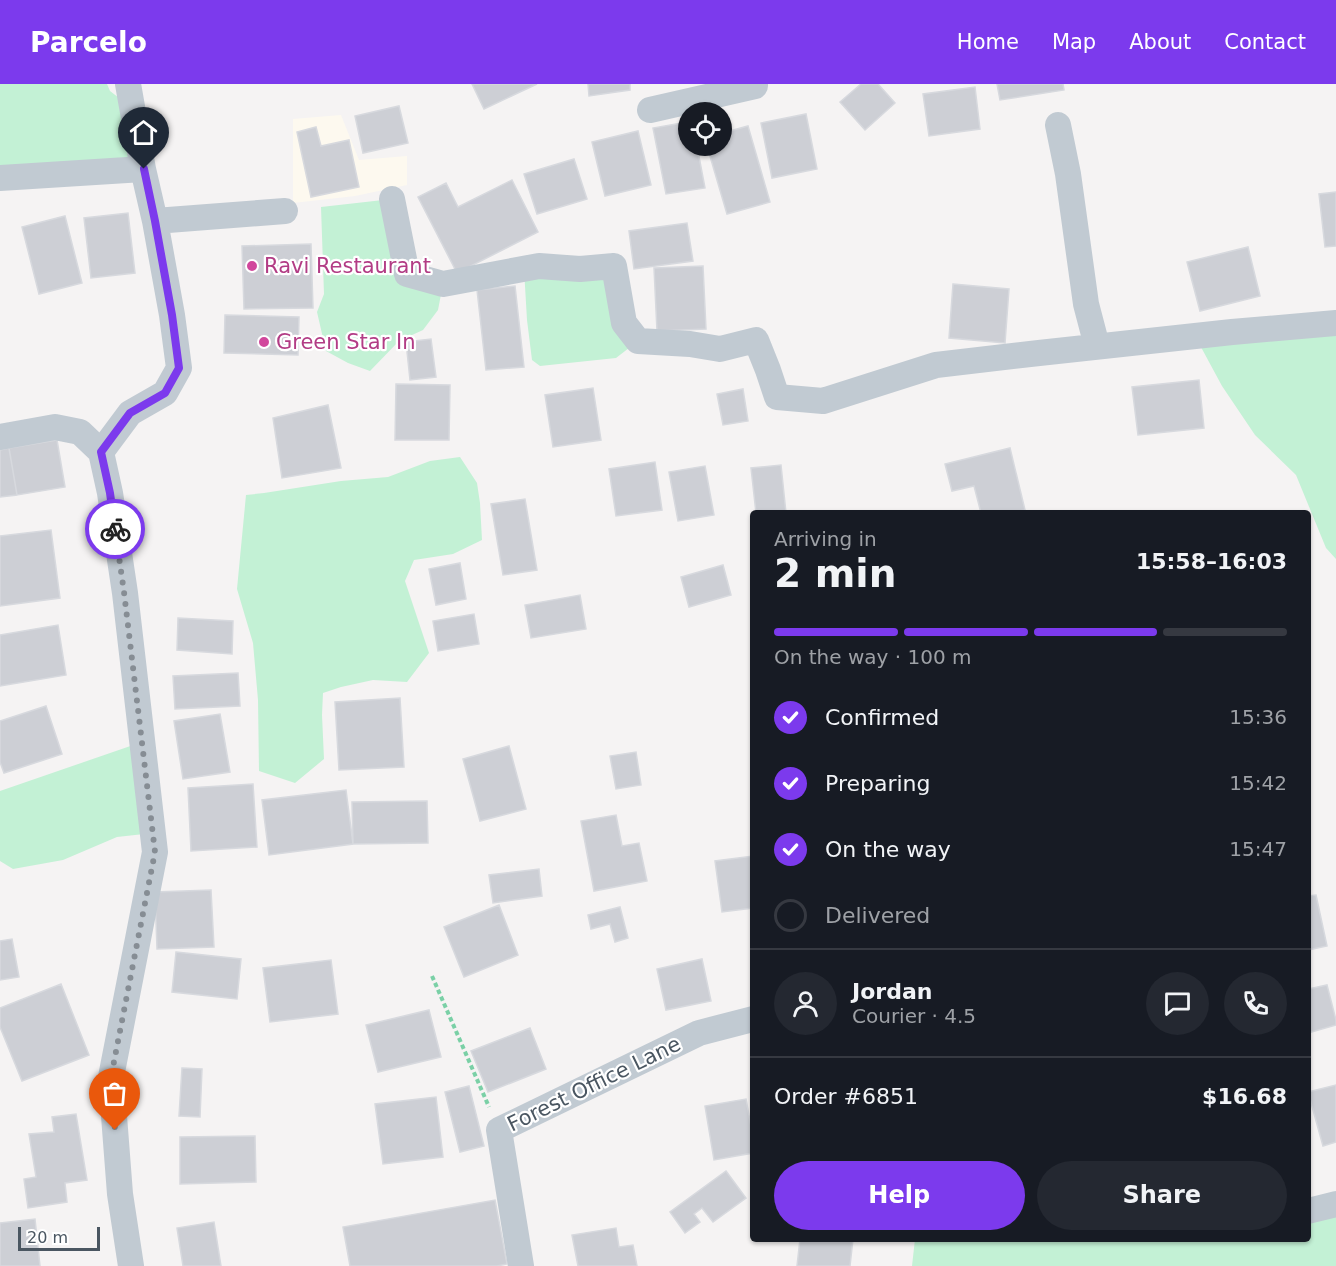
<!DOCTYPE html>
<meta charset="utf-8">
<style>
body{margin:0;font-family:"DejaVu Sans",sans-serif;background:#242831;color:#f1f3f6;height:100vh;display:flex;flex-direction:column;font-size:22px;white-space:nowrap}
*{box-sizing:border-box;margin:0}
p{font-size:20px;color:#9ea1a6}
.icon{flex:none;width:33px;height:33px;fill:none;stroke:currentColor;stroke-width:2;stroke-linecap:round;stroke-linejoin:round}
.map{position:relative;flex:1;overflow:hidden}
.details{position:absolute;left:750px;top:426px;width:561px;height:732px;display:flex;flex-direction:column;background:#171b24;border-radius:6px;box-shadow:0 2px 4px #0004}
.details>*{flex:none}
.buttons{position:absolute;left:678px;top:18px;display:grid;gap:12px}
.buttons a{display:grid;place-items:center;width:54px;height:54px;border-radius:50%;background:#171b24;box-shadow:0 2px 4px #0004;font-size:30px}
.scale{position:absolute;left:18px;bottom:15px;width:82px;box-sizing:border-box;padding-left:6px;border:3px solid #4a5661;border-top:0;font-size:16px;line-height:21px;white-space:nowrap;color:#4a5661;-webkit-text-stroke:4px #fff;paint-order:stroke}
.pin{position:absolute;display:grid;place-items:center;width:51px;height:51px;color:#fff;margin:-62px -26px;border-radius:50% 50% 50% 0;rotate:-45deg;box-shadow:0 0 6px #0007}
.pin .icon{rotate:45deg}
.courier{position:absolute;display:grid;place-items:center;width:60px;height:60px;margin:-30px;border:4px solid #7c3aed;border-radius:50%;background:#fff;color:#222;box-shadow:0 2px 8px #0007}
.head em{font-style:normal;font-weight:800}
.head div{display:flex;flex-direction:column-reverse}
.head{display:flex;align-items:center;justify-content:space-between;height:102px;padding:0 24px}
h1{font-size:39px;font-weight:800;line-height:45px}
.bar{display:grid;grid-template-columns:repeat(4,1fr);gap:9px 6px;align-content:center;height:72px;padding:0 24px}
.bar i{height:8px;border-radius:4px;background:#363941}
.bar .current{background:#7c3aed}
.bar p{grid-column:span 4}
.line{display:flex;align-items:center;gap:15px;padding:0 24px;border-top:2px solid #363941}
.line div{flex:1}
.round{display:grid;place-items:center;flex:none;width:63px;height:63px;border-radius:32px;background:#242831}
ol{padding:0 24px;list-style:none}
li{display:flex;align-items:center;gap:18px;height:66px}
li p{margin-inline-start:auto}
li .icon{padding:6px;border-radius:50%;background:#7c3aed;color:#fff;stroke-width:4}
li:last-child{color:#9ea1a6}
li i{width:33px;height:33px;border:3px solid #363941;border-radius:50%}
.button{display:flex;gap:12px;margin-top:auto;padding:12px 24px}
.button a{flex:1;height:69px;border-radius:36px;background:#7c3aed;color:#fff;font-size:24px;font-weight:800;line-height:69px;text-align:center}
.button a+a{background:#242831;color:#f1f3f6}
header{display:flex;align-items:center;gap:36px;box-sizing:border-box;height:84px;padding:0 30px;background:#7c3aed;color:#fff}
header strong{font-size:28px}
nav{display:flex;gap:33px;margin-inline-start:auto;font-size:21px}
.map>svg:first-child{display:block}
.commercial{fill:#fdf9ef}
.green{fill:#c3f1d5}
.building{fill:#cdcfd5;stroke:#d7d9de;stroke-width:1.5}
.lines{fill:none;stroke-linecap:round;stroke-linejoin:round}
.path{stroke:#7ad0a6;stroke-width:4;stroke-dasharray:4.5 3;stroke-linecap:butt}
.street{stroke:#c1cad2;stroke-width:26}
.done{stroke:#868d94;stroke-width:6;stroke-dasharray:0 10.8}
.route{stroke:#7c3aed;stroke-width:8}
.hotel-dot{fill:#d1479c;stroke:#fff;stroke-width:2}
.labels{text-anchor:middle;stroke-width:4.5;stroke-linejoin:round;paint-order:stroke}
.hotel-label{font-size:21px;fill:#b23c85;stroke:#fff;text-anchor:start}
.street-label{font-size:21px;fill:#4a5661;stroke:#fff}
</style>
<header>
<strong>Parcelo</strong>
<nav><a>Home</a><a>Map</a><a>About</a><a>Contact</a></nav>
</header>
<div class="map">
<svg width="1336" height="1182" viewBox="0 0 1336 1182">
<rect width="100%" height="100%" fill="#f5f3f3"/>
<path class="commercial" d="M341,31l18,45 48,-4v29l-52,11 -62,7v-84z"/>
<path class="green" d="M0,0h107l3,7 22,17 11,61 -143,9z
M392,115l15,75 36,10 -5,26 -15,20 -24,11 -29,30 -22,-8 -22,-12 -9,-39 7,-18 -3,-87z
M614,182l24,75 -22,17 -76,8 -8,-6 -5,-40 -3,-51z
M1336,239v236l-10,-11 -30,-73 -41,-40 -33,-49 -27,-50z
M460,373l17,26 3,20 2,37 -29,14 -39,6 -9,21 24,72 -22,29 -34,-2 -32,7 -18,6 -1,22 2,44 -29,24 -36,-12 -1,-71 -5,-57 -16,-54 9,-94 18,-2 77,-12 47,-4 42,-16z
M142,658l11,91 -36,4 -54,23 -50,9 -13,-8v-70z
M1336,1120v62h-424l3,-27h393v-28z"/>
<path class="building" d="M472,0h65l-53,25z
M588,0h42v6l-41,6z
M861,0h17l17,19 -30,27 -25,-28z
M997,0h66l1,6 -64,10z
M975,3l5,42 -51,7 -6,-42z
M399,22l9,37 -45,10 -8,-37z
M806,30l11,55 -45,9 -11,-55z
M688,38v24h9l8,42 -39,6 -13,-66z
M748,42l22,76 -43,12 -20,-68h15v-13z
M316,43l5,19 28,-6 10,47 -48,10 -14,-65z
M638,47l13,54 -46,11 -13,-54z
M574,75l13,40 -50,15 -13,-40z
M512,96l26,52 -81,41 -39,-76 28,-14 12,24z
M1336,108v54l-11,1 -6,-53z
M128,129l7,60 -44,5 -7,-60z
M65,132l17,67 -43,11 -17,-67z
M687,139l6,38 -59,8 -5,-38z
M311,160l2,64 -69,1 -2,-63z
M1248,163l12,49 -60,15 -13,-49z
M703,182l3,63 -49,2 -3,-63z
M953,200l56,5 -4,54 -56,-5z
M515,202l9,81 -38,3 -9,-80z
M225,231l74,2 -1,38 -74,-2z
M431,255l5,38 -26,3 -4,-38z
M1199,296l5,48 -66,7 -6,-48z
M396,300l54,1 -1,55h-54z
M593,304l8,52 -48,7 -8,-52z
M743,305l5,32 -25,4 -6,-31z
M328,321l13,63 -59,10 -9,-60z
M57,356l8,47 -48,8 -8,-47z
M9,364l8,47 -17,2v-47z
M1010,364l15,62 -15,3h-29l-7,-27 -22,5 -7,-27z
M655,378l7,48 -46,6 -7,-47z
M781,381l5,48h-30l-5,-45z
M705,382l9,49 -36,6 -9,-49z
M525,415l12,71 -34,5 -12,-71z
M51,446l9,68 -60,8v-70z
M460,479l6,36 -30,6 -7,-36z
M723,481l8,30 -42,12 -8,-30z
M580,511l6,34 -55,9 -6,-33z
M474,530l5,30 -41,7 -5,-30z
M178,534l55,3 -1,33 -55,-4z
M58,541l8,50 -66,11v-51z
M238,589l2,33 -65,3 -2,-33z
M400,614l4,69 -65,3 -4,-68z
M46,622l16,48 -58,19 -4,-11v-41z
M220,630l10,58 -47,7 -9,-58z
M509,662l17,63 -46,12 -17,-62z
M636,668l5,33 -25,4 -6,-33z
M253,700l4,63 -66,4 -3,-63z
M346,706l7,54 -84,11 -7,-55z
M427,717l1,42 -75,1 -1,-42z
M616,731l6,31 17,-3 8,38 -53,10 -13,-70z
M753,772v52l-31,4 -7,-51z
M539,785l3,27 -49,7 -4,-28z
M211,806l3,57 -57,2 -2,-57z
M1316,811l11,51 -19,4v-54z
M499,821l19,50 -54,22 -20,-50z
M620,823l8,31 -13,4 -5,-18 -19,5 -3,-14z
M12,855l7,38 -19,3v-39z
M176,868l65,7 -4,40 -65,-7z
M702,875l9,42 -45,9 -9,-41z
M331,876l7,54 -68,8 -7,-54z
M61,900l28,71 -67,26 -22,-54v-19z
M1327,901l9,35v5l-28,8v-44z
M429,926l12,47 -63,15 -12,-47z
M530,944l16,41 -58,23 -17,-41z
M182,984l20,1 -2,48 -21,-1z
M1336,1001v57l-13,4 -15,-54z
M469,1002l15,60 -24,6 -15,-60z
M436,1013l7,60 -60,7 -8,-60z
M746,1015l7,38v16l-39,7 -9,-54z
M76,1030l11,66 -22,3 2,19 -39,6 -4,-29 12,-2 -7,-43 25,-2 -2,-15z
M255,1052l1,46 -76,2v-47z
M726,1087l20,27 -33,24 -11,-14 -8,6 6,8 -15,11 -15,-21z
M495,1116l12,64 -10,2h-147l-7,-39z
M35,1135l5,47h-40v-43z
M214,1138l7,44h-38l-6,-38z
M616,1144l3,19 14,-2 4,21h-59l-6,-31z
M800,1155h53l-3,27h-53z"/>
<g class="lines">
<path class="path" d="M432,892l57,131"/>
<path class="street" d="M128,0l15,85 12,52 17,94 7,53 -14,25 -35,20 -29,39 9,41 15,100 30,259 -44,225 9,117 11,72
M650,26l105,-24v-2
M1058,41l10,49 18,130 11,42
M0,94l143,-9
M392,115l15,75 36,10 96,-18 41,3 34,-3 10,57 14,18 52,3 30,5 36,-9 12,30 9,27 46,4 113,-36 103,-12 193,-21 104,-9
M155,137l130,-10
M0,353l55,-10 25,5 21,20
M1308,1127l28,-7
M521,1182l-22,-136 200,-97 54,-14"/>
</g>
<g class="lines">
<path class="done" d="M115,445l9,63 31,260 -44,225 4,53"/>
<path class="route" d="M115,445l-5,-36 -9,-41 29,-39 35,-20 14,-25 -7,-53 -17,-94 -11,-52"/>
</g>
<g class="hotel-dot">
<circle cx="252" cy="182" r="6"/>
<circle cx="264" cy="258" r="6"/>
</g>
<g class="labels">
<g class="hotel-label">
<text x="264" y="189">Ravi Restaurant</text>
<text x="276" y="265">Green Star In</text>
</g>
<g class="street-label">
<text transform="translate(594 1000) rotate(-26)" y="7">Forest Office Lane</text>
</g>
</g>
</svg>
<div class="buttons">
<a><svg class="icon" aria-label="locate" viewBox="0 0 24 24"><circle cx="12" cy="12" r="6"/><path d="M12 2v4M12 18v4M2 12h4M18 12h4"/></svg></a>
</div>
<div class="scale">20 m</div>
<div class="pin" style="left:115px;top:1046px;background:#ea580c"><svg class="icon" aria-label="bag" viewBox="0 0 24 24"><path d="M5 8h14l-1 12H6zM9 8a3 3 0 0 1 6 0"/></svg></div>
<div class="pin" style="left:144px;top:85px;background:#1f2937"><svg class="icon" aria-label="home" viewBox="0 0 24 24"><path d="M3 11l9-7 9 7M6 9v11h12V9"/></svg></div>
<div class="courier" style="left:115px;top:445px"><svg class="icon" aria-label="bike" viewBox="0 0 24 24"><circle cx="6" cy="16" r="4"/><circle cx="18" cy="16" r="4"/><path d="M6 16l4-8h5l3 8M10 8l3 8H6M13 5h3"/></svg></div>
<section class="details">
<div class="head"><div><h1>2 min</h1><p>Arriving in</p></div><em>15:58–16:03</em></div>
<div class="bar"><i class="current"></i><i class="current"></i><i class="current"></i><i></i><p>On the way · 100 m</p></div>
<ol>
<li><svg class="icon" aria-label="check" viewBox="0 0 24 24"><path d="M5 12l5 5 9-10"/></svg>Confirmed<p>15:36</p></li>
<li><svg class="icon" aria-label="check" viewBox="0 0 24 24"><path d="M5 12l5 5 9-10"/></svg>Preparing<p>15:42</p></li>
<li><svg class="icon" aria-label="check" viewBox="0 0 24 24"><path d="M5 12l5 5 9-10"/></svg>On the way<p>15:47</p></li>
<li><i></i>Delivered</li>
</ol>
<div class="line" style="height:108px"><a class="round"><svg class="icon" aria-label="person" viewBox="0 0 24 24"><circle cx="12" cy="8" r="4"/><path d="M4 21q1-7 8-7t8 7"/></svg></a><div><b>Jordan</b><p>Courier · 4.5</p></div><a class="round"><svg class="icon" aria-label="chat" viewBox="0 0 24 24"><path d="M4 5h16v11H9l-5 4z"/></svg></a><a class="round"><svg class="icon" aria-label="phone" viewBox="0 0 24 24"><path d="M5 4h4l2 5-3 2q2 4 5 5l2-3 5 2v4C11 20 4 13 5 4z"/></svg></a></div>
<div class="line" style="height:78px"><div>Order #6851</div><b>$16.68</b></div>
<div class="button"><a>Help</a><a>Share</a></div>
</section>
</div>
